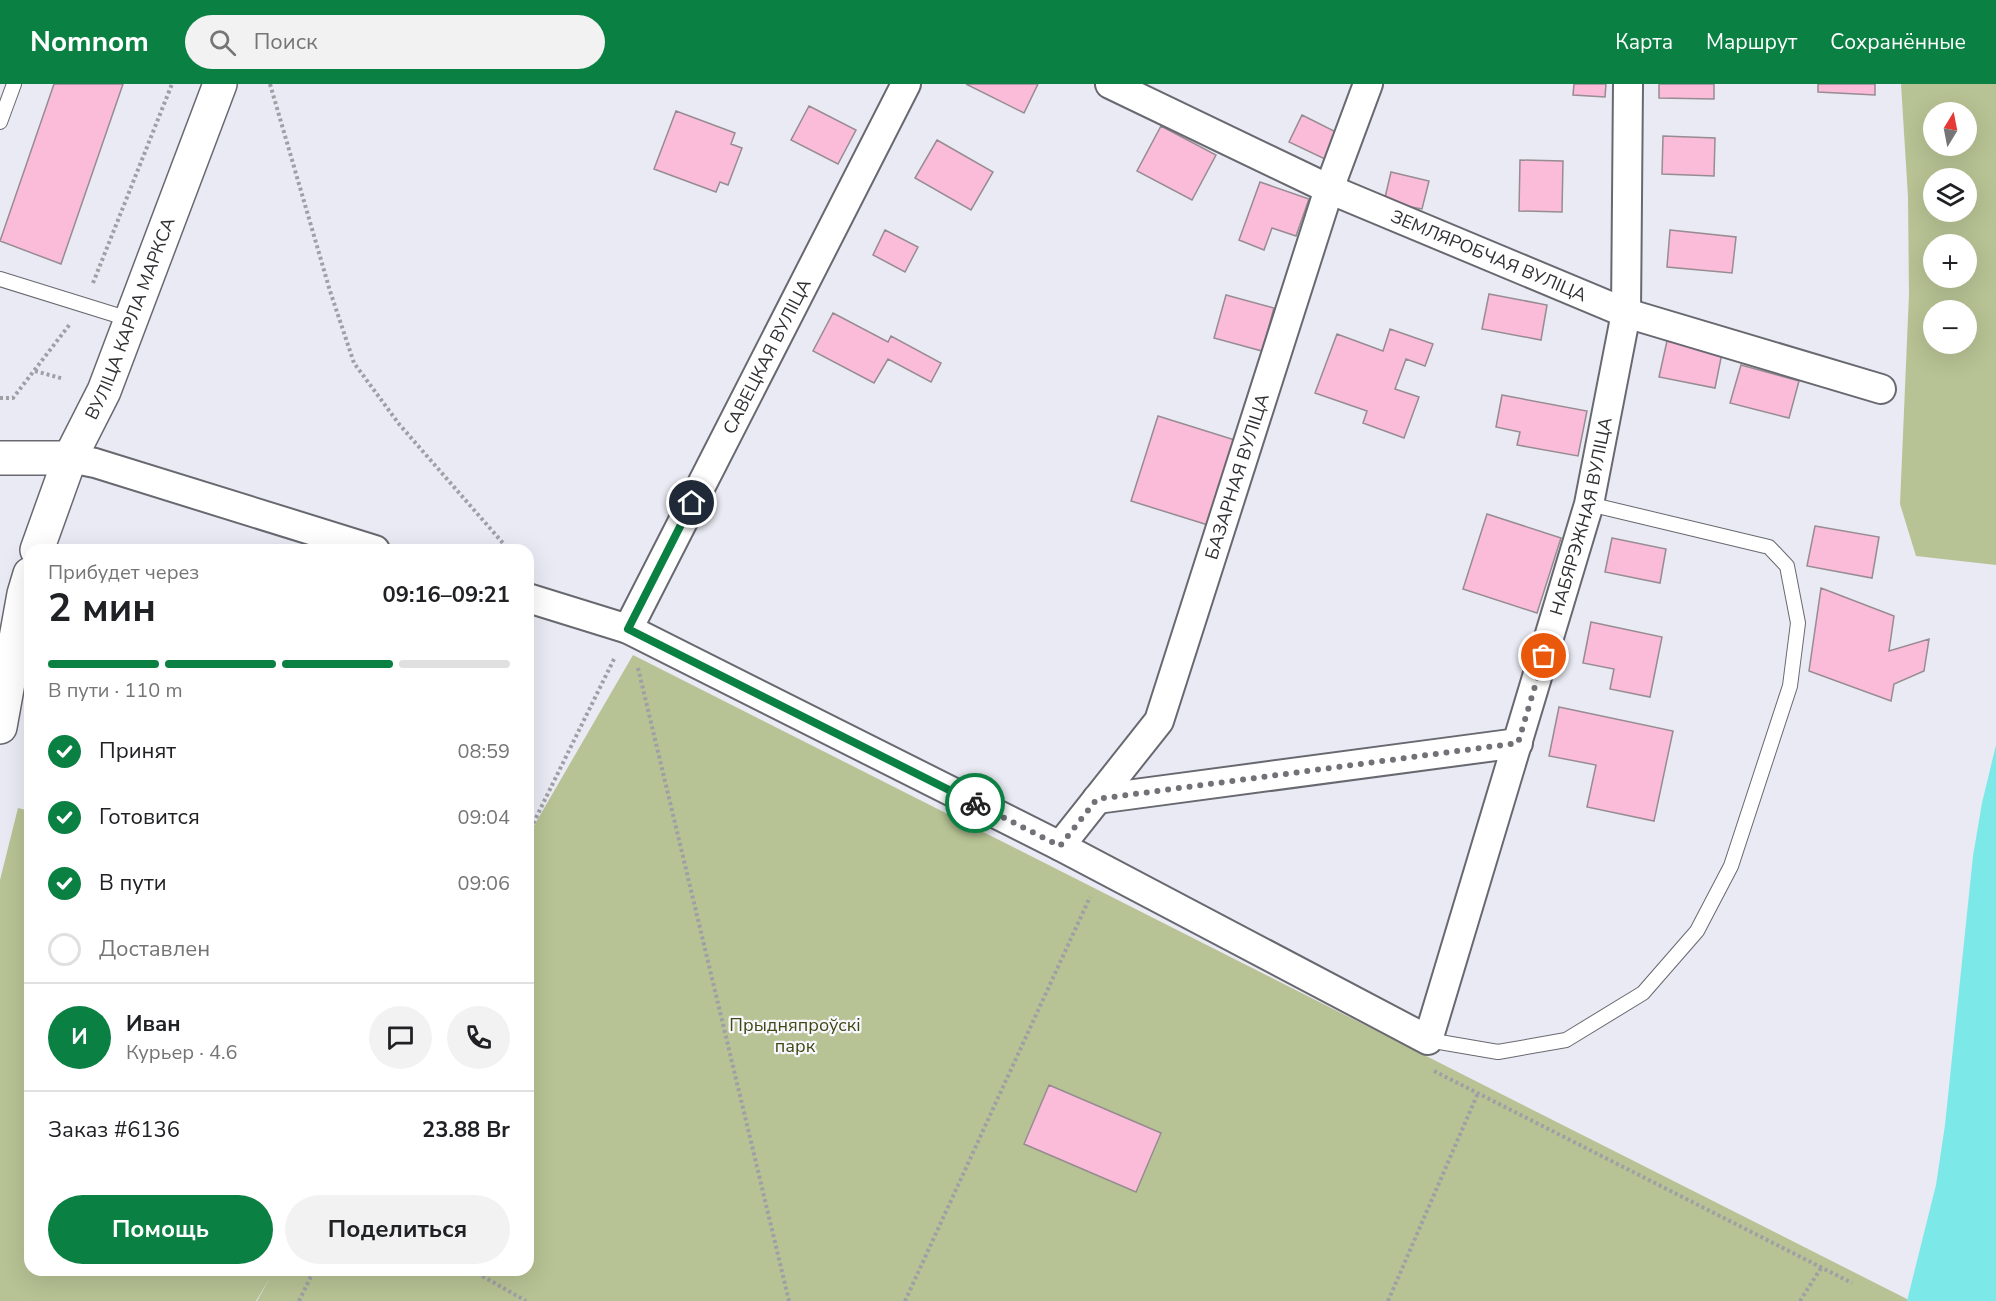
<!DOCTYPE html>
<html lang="ru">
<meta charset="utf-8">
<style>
body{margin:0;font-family:"Nunito Sans",sans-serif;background:#f2f2f2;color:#202124;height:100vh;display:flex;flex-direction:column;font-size:22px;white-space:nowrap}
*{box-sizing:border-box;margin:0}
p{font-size:20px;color:#757577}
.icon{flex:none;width:33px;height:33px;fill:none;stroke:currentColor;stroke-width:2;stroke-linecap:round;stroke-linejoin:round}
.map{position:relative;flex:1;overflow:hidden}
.side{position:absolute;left:24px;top:460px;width:510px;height:732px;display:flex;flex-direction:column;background:#fff;border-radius:18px;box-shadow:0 6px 24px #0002}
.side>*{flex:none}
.needle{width:39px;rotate:10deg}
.fabs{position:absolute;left:1923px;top:18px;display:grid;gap:12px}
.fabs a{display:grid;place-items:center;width:54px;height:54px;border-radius:50%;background:#fff;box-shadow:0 6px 24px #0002;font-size:30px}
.pin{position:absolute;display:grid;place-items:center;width:51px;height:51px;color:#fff;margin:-26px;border:3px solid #fff;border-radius:50%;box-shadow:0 2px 6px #0007}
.courier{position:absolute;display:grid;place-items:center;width:60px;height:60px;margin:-30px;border:4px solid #0b8043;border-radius:50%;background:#fff;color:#222;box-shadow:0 2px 8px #0007}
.overview em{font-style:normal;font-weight:700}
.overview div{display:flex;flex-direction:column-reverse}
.overview{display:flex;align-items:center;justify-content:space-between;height:102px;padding:0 24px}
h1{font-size:39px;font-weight:700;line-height:45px}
.bar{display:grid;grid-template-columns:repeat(4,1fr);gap:9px 6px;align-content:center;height:72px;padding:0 24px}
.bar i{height:8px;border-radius:4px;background:#e0e0e0}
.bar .selected{background:#0b8043}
.bar p{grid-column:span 4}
.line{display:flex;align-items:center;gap:15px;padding:0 24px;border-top:2px solid #e0e0e0}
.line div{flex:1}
.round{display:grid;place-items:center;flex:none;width:63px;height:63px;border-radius:32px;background:#f2f2f2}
ol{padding:0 24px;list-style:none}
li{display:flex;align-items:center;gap:18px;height:66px}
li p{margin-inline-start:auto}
li .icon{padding:6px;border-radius:50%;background:#0b8043;color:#fff;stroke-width:4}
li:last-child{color:#757577}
li i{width:33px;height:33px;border:3px solid #e0e0e0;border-radius:50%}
.button{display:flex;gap:12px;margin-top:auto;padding:12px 24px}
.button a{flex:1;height:69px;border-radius:36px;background:#0b8043;color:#fff;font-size:24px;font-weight:700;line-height:69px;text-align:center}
.button a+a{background:#f2f2f2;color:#202124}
header{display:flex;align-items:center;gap:36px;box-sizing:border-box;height:84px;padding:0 30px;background:#0b8043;color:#fff}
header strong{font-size:28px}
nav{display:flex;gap:33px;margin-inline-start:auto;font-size:21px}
.search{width:420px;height:54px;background:#f2f2f2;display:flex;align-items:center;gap:15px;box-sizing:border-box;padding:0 21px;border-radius:33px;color:#757577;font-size:22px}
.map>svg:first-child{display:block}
.green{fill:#b7c394;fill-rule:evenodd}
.water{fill:#7ce8e8}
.building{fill:#fabcd9;stroke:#968c91;stroke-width:1.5}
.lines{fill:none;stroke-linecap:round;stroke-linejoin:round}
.lane-casing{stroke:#686870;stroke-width:16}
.street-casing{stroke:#686870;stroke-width:32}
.secondary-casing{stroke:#686870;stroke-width:36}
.path{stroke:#9f9fa6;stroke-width:4;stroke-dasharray:3 3;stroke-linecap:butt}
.lane{stroke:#fff;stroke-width:14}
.street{stroke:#fff;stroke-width:28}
.secondary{stroke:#fff;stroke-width:33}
.done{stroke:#717177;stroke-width:6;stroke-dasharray:0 10.8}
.route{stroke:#0b8043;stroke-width:8}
.labels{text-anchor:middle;stroke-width:4.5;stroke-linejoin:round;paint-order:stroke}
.street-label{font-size:18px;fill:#303034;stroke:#f8f7fe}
.park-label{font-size:18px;fill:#3f4912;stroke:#f8f7fe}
</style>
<header>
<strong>Nomnom</strong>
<div class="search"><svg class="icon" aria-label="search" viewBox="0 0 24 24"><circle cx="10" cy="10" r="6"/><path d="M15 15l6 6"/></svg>Поиск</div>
<nav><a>Карта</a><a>Маршрут</a><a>Сохранённые</a></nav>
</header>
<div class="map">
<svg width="1996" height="1217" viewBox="0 0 1996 1217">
<rect width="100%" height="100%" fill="#eaeaf4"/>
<path class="green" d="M1901,0h95v481l-80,-9 -16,-52 9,-210 -1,-97zM1934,28h32v34h-32zM1934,94h32v34h-32zM1934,160h32v34h-32zM1934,226h32v34h-32z
M633,571l1274,644v2h-1650l14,-25 -15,25h-256v-421l18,-72 12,3v459h498v-434z"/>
<path class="water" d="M1996,661v556h-89l29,-116 9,-60 28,-269 9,-53z"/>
<path class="building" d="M54,0h69l-62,180 -61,-23z
M966,0h72l-14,29z
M1574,0h32l-1,13 -32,-2z
M1659,0h55v15l-55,-1z
M1818,0h57v11l-57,-3z
M809,22l47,24 -18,34 -47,-24z
M676,27l59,22 -4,11 11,4 -14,37 -8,-3 -4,10 -62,-23z
M1302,31l38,19 -13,26 -38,-18z
M1161,42l55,29 -24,45 -55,-29z
M1663,52l52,2 -1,38 -52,-2z
M937,56l56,32 -22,38 -56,-32z
M1520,76l43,1 -1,51 -43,-1z
M1391,88l38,9 -7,28 -38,-7z
M1260,98l49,17 -13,37 -24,-8 -8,22 -25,-10z
M885,146l33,17 -13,25 -32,-17z
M1670,146l66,7 -4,36 -65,-6z
M1489,210l58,11 -6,35 -59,-11z
M1226,211l48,13 -12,43 -48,-13z
M833,229l55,29 3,-6 50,27 -10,19 -43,-23 -14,24 -61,-32z
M1390,245l43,15 -8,22 -19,-7 -11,30 24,8 -15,41 -41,-15 4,-12 -52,-18 22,-59 46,17z
M1667,257l55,12 -7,35 -56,-11z
M1741,281l58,16 -10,37 -59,-15z
M1502,311l85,16 -9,45 -61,-11 3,-13 -24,-5z
M1158,332l80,25 -30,84 -77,-24z
M1487,430l74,24 -24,75 -74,-24z
M1815,442l64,11 -7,41 -65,-12z
M1612,454l54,11 -6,34 -55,-11z
M1821,504l73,28 -5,35 40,-12 -5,32 -30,13 -3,17 -82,-30z
M1591,538l71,15 -12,60 -40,-8 4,-20 -31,-6z
M1559,623l114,24 -19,90 -67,-14 9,-42 -47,-9z
M1049,1001l112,48 -25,59 -112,-48z"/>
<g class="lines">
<g class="lane-casing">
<path id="lane" d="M0,38l14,-38
M0,195l132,41
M1428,956l70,12 68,-12 77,-47 54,-62 34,-65 59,-180 8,-63 -11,-57 -18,-19 -180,-43"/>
</g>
<g class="street-casing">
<g id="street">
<path id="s1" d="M1110,0l219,105 297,124 255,76"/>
<path d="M70,374l25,5 280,87"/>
<path id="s2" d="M528,514l100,31 432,217 368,194 161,-536 37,-191 2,-229"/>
<path id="s3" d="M628,545l278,-545"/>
<path d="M1097,715l421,-56"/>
<path id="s4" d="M1060,762l99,-125 170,-532 39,-105"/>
</g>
</g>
<g class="secondary-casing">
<g id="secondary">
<path d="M0,374h70"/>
<path id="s5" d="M37,466l33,-92 34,-67 116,-307"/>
<path d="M0,643l24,-133 6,-20"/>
</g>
</g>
<path class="path" d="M270,0l60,207 24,72 45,61 110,126
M93,199l79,-199
M35,287l29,8
M0,314h13l57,-74
M638,584l151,633
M528,750l87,-177
M1434,987l418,212
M472,1186l54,31
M299,1217l15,-31
M905,1217l185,-404
M1388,1217l90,-208
M1800,1217l21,-33"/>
<use href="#lane" class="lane"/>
<use href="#street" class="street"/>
<use href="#secondary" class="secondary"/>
</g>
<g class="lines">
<path class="done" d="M975,719l85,43 37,-47 421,-56 26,-87"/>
<path class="route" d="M692,419l-64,126 347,174"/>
</g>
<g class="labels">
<g class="street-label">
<text dy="6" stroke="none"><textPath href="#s1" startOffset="416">ЗЕМЛЯРОБЧАЯ ВУЛІЦА</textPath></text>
<text dy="6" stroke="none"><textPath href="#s5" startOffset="250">ВУЛІЦА КАРЛА МАРКСА</textPath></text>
<text dy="6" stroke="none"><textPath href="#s3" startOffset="306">САВЕЦКАЯ ВУЛІЦА</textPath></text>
<text dy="6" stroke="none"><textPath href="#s4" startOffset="416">БАЗАРНАЯ ВУЛІЦА</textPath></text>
<text dy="6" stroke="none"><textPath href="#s2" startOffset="1550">НАБЯРЭЖНАЯ ВУЛІЦА</textPath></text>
</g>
<g class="park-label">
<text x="795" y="947">Прыдняпроўскі<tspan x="795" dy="21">парк</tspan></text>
</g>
</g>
</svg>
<div class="fabs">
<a><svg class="needle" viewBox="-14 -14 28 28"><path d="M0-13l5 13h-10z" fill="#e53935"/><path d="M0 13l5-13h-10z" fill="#757577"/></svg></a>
<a><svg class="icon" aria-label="layers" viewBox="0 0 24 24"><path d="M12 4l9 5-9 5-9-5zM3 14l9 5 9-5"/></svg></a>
<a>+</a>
<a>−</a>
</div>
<div class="pin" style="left:1544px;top:572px;background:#ea580c"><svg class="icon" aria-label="bag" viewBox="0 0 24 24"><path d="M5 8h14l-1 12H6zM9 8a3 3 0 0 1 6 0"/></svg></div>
<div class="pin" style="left:692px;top:419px;background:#1f2937"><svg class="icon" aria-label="home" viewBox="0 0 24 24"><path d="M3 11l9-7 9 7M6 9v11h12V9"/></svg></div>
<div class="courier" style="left:975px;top:719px"><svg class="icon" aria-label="bike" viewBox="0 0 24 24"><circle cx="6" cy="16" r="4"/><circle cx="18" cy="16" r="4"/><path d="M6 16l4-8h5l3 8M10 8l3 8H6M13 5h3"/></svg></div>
<section class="side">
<div class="overview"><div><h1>2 мин</h1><p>Прибудет через</p></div><em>09:16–09:21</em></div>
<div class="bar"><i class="selected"></i><i class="selected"></i><i class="selected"></i><i></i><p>В пути · 110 m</p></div>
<ol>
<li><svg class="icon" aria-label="check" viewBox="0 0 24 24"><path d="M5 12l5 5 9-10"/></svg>Принят<p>08:59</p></li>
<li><svg class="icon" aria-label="check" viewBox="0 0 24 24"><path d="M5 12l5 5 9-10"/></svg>Готовится<p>09:04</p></li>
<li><svg class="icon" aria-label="check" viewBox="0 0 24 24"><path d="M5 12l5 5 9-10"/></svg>В пути<p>09:06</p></li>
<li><i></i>Доставлен</li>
</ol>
<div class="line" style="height:108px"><b class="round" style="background:#0b8043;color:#fff">И</b><div><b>Иван</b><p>Курьер · 4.6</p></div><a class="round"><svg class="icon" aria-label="chat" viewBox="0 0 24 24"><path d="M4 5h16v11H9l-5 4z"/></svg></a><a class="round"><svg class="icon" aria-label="phone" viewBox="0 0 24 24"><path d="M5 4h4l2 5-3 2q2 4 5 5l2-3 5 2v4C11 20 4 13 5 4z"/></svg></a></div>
<div class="line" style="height:78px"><div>Заказ #6136</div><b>23.88 Br</b></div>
<div class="button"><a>Помощь</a><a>Поделиться</a></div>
</section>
</div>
